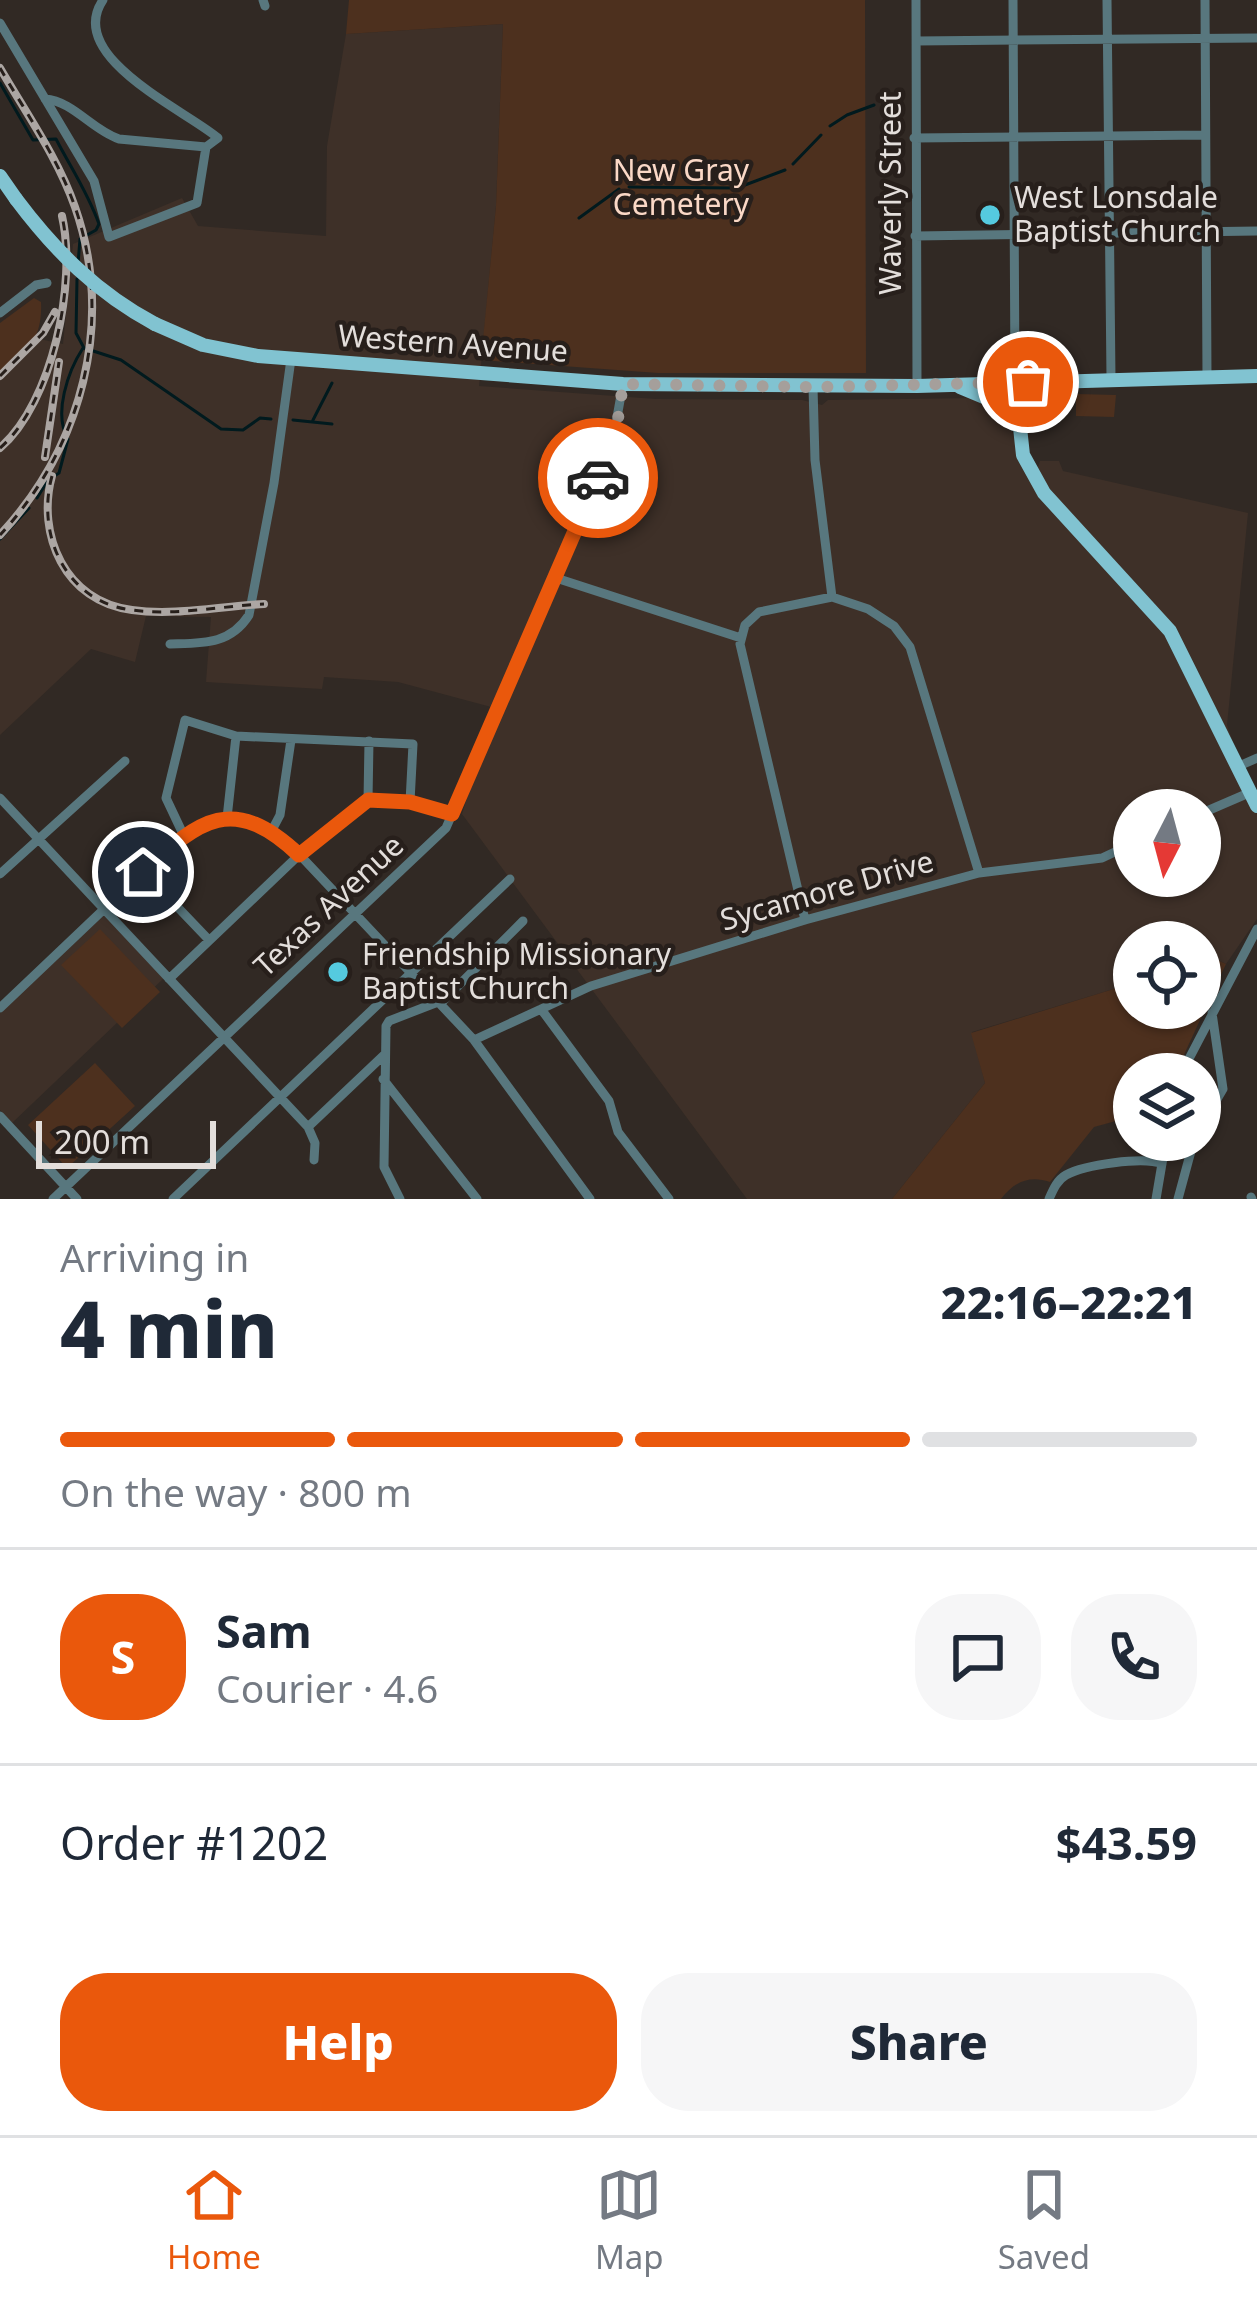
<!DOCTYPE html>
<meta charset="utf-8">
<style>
body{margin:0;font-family:"Noto Sans",sans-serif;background:#f6f6f7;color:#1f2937;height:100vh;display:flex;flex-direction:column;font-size:45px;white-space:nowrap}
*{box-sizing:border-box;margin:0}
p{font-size:39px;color:#747a83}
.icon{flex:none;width:66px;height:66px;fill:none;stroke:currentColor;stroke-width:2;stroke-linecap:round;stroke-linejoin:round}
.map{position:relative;height:1199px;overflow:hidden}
.drawer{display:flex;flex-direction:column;background:#fff;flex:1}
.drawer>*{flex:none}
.needle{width:78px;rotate:186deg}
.buttons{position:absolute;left:1113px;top:789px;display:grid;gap:24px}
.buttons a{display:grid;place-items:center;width:108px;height:108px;border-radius:50%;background:#fff;box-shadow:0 3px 9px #0004;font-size:60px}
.scale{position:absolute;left:36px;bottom:30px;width:180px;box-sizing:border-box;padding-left:12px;border:6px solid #e3dedb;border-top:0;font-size:33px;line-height:42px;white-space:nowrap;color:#e3dedb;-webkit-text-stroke:9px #271f1b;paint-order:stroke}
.pin{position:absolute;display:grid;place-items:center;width:102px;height:102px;color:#fff;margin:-51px;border:6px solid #fff;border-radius:50%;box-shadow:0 3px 12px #0007}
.courier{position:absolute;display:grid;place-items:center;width:120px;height:120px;margin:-60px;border:9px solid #ea580c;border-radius:50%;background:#fff;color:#222;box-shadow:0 3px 15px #0007}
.summary em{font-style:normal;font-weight:800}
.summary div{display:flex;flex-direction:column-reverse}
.summary{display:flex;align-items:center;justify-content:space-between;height:204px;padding:0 60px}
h1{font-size:78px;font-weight:800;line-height:90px}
.bar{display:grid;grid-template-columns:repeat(4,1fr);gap:18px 12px;align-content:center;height:144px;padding:0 60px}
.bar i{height:15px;border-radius:9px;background:#e0e1e3}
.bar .current{background:#ea580c}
.bar p{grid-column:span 4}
.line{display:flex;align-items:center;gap:30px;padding:0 60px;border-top:3px solid #e0e1e3}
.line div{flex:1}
.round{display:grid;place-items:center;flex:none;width:126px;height:126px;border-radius:48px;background:#f6f6f7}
.action{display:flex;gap:24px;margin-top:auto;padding:24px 60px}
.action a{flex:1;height:138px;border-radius:48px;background:#ea580c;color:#fff;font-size:48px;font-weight:800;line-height:138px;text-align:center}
.action a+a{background:#f6f6f7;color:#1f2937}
.tab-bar{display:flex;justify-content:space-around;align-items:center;height:168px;border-top:3px solid #e0e1e3;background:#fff;font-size:33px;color:#747a83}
.tab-bar a{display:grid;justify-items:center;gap:6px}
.tab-bar .current{color:#ea580c}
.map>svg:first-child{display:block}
.built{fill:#3e3028;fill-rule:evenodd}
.green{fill:#4d301e}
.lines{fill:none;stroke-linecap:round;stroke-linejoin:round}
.stream{stroke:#011a1e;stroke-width:3}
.minor{stroke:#58777e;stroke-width:9}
.major{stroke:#81c3d1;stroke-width:14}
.rail-casing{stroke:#aca6a3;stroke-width:8}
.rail{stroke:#271f1b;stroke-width:3;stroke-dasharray:9;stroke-linecap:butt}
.major-bridge{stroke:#81c3d1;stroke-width:14}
.done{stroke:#a59f9b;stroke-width:12;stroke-dasharray:0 21.6}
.route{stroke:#ea580c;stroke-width:15}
.poi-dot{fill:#55cadf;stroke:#271f1b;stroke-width:4.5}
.labels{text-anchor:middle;stroke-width:9;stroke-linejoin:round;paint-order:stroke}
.park-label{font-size:30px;fill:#fad8c6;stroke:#271f1b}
.street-label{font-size:30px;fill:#e3dedb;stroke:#271f1b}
.poi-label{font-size:30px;fill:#e3dedb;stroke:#271f1b;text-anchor:start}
</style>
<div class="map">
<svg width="1257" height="1199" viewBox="0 0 1257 1199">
<rect width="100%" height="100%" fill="#312924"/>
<path class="built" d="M503,24l-7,182 -17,180 177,13 146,1 20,5 6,-5 152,-2 14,7 15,17 17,50 12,-5 2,-6h19l4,10 185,42 -21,212 30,85v109l-31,45 -26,-12v-10h-66v35l-17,11 -145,44 13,51 -93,116h-145l-285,-385 33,-106 -97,-26 -74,-5 -2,12 -116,-7 5,-65 -65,-1 -11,46 -44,-13 -91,86v-358l39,-38 24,5 10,-100 109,-46 16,28 128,10 1,-90 19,-112zM1134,810h66v66h-66z
M104,915l60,63 -152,145 -12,-13v-97z"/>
<path class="green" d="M349,0h516l1,373h-208l-177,-13 15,-154 7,-182 -157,10z
M34,298l7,4c2,37 -15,52 -41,75v-54z
M1076,394l40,1 -2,22 -38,-1z
M100,929l60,63 -38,36 -61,-63z
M1200,952l26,12 -51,110h-41v42l-40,11 -44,55c-21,-7 -36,0 -49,17h-109l93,-116 -14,-50 146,-45 17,-11v31h66z
M95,1063l40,43 -68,62 -39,-43z"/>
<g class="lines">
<path class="stream" d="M0,83l33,57 23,-1c15,29 32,54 43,85l-3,6 -16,9 -2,25
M830,126l17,-11 27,-10
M793,164l28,-29
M629,187l108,1 48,-18
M579,218l40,-29
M77,279l-1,54 8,15 37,12 100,69 22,1 17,-12 11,1
M293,420l39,4
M313,420l19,-37
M37,498l11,-18 11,-7 9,-34c-15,-25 0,-68 15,-91
M0,539l29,-31"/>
<path class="minor" d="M103,0c-39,57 84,111 115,138l-12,9
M263,0l2,6
M916,0l1,386
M1013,0l2,382
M1107,0l4,378
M1205,0l2,376
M0,23l94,158 15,56 88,-34 9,-56
M916,41l341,-3
M45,99c28,2 47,31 74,40l87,8
M914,138l291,-3
M915,236l342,-5
M0,313l36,-28 11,-2
M813,387l2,73 17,137
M556,578l185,60
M170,644c32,-1 60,1 79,-29l25,-132 17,-124
M1239,766l18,-8
M0,798l308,329 7,16 -1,17
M368,800l1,-59
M1200,814l51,-22
M227,818l9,-82
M271,832l9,-17 11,-75
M183,834l-17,-36 19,-78 51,16 177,8 -3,58
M144,872l65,68
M0,874l125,-113
M805,920l-65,-276 5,-19 14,-13 73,-15 36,12 26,17 16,21 69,226
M169,979l130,-124 69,-55 42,2 43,12
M440,1004l83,-83
M0,1008l183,-174 23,-12 21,-4 27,5 42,28 178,189 116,159
M541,1009l68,92 9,31 51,67
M474,1040l117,-54 214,-66 174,-47 123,-15 32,-15
M1181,1074l76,-145
M383,1079l94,120
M0,1116l77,83
M308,1127l76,-72
M1200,1128l23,-39 -11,-76
M1251,1197l1,2
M53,1199l393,-371 166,-383 11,-61
M173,1199l337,-320
M400,1199l-16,-32 2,-141 3,-5 49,-19
M1049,1199c4,-9 8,-19 17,-24 18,-10 78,-19 96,-11
M1156,1199l10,-59
M1178,1199l16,-59"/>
<path class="major" d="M0,176l16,23
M155,324l48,21 55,11 365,28 294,2 340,-10
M1015,382l8,73 21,38 126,138 87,175
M960,387l36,15 18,22"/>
<g class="rail-casing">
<path id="rail" d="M0,68c26,45 58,90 75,139 40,115 7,240 -75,328
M0,376l43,-43 12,-21
M0,448c53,-46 77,-166 62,-232
M45,457l14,-95
M52,476c-16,58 13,126 80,134 43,6 89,-4 132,-6"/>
</g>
<use href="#rail" class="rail"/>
<path class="major-bridge" d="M16,199c39,52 81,94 139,125"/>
</g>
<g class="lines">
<path class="done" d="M598,478l18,-45 7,-49 190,3 215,-5"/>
<path class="route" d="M143,872c57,-53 90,-79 156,-17l69,-55 42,2 42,12 146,-336"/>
</g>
<g class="poi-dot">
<circle cx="990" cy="215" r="12"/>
<circle cx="338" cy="972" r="12"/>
</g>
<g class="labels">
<g class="park-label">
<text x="681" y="181">New Gray<tspan x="681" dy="34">Cemetery</tspan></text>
</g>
<g class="street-label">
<text transform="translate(891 193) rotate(-90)" y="10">Waverly Street</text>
<text transform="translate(453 344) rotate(4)" y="10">Western Avenue</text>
<text transform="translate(827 891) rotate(-16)" y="10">Sycamore Drive</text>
<text transform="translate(329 906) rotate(-43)" y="10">Texas Avenue</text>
</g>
<g class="poi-label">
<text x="1014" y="208">West Lonsdale<tspan x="1014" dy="34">Baptist Church</tspan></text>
<text x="362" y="965">Friendship Missionary<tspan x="362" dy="34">Baptist Church</tspan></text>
</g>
</g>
</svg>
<div class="buttons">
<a><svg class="needle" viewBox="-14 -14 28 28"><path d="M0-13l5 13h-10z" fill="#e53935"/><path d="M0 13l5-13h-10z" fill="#747a83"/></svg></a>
<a><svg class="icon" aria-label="locate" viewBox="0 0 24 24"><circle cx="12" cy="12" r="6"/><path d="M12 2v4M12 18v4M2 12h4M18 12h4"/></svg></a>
<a><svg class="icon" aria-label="layers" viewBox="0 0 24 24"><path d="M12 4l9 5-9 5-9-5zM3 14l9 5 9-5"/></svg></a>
</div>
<div class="scale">200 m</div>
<div class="pin" style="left:1028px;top:382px;background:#ea580c"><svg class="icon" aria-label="bag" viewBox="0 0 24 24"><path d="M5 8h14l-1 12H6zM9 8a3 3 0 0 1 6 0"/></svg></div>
<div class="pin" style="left:143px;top:872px;background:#1f2937"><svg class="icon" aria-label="home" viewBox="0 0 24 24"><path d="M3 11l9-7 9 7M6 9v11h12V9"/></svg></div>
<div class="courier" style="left:598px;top:478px"><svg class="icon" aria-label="car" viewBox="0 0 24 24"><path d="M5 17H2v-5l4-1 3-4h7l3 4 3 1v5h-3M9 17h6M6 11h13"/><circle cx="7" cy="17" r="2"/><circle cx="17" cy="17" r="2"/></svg></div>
</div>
<section class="drawer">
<div class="summary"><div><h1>4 min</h1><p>Arriving in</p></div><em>22:16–22:21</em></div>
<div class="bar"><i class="current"></i><i class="current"></i><i class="current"></i><i></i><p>On the way · 800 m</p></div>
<div class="line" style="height:216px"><b class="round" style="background:#ea580c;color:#fff">S</b><div><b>Sam</b><p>Courier · 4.6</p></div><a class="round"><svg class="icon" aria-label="chat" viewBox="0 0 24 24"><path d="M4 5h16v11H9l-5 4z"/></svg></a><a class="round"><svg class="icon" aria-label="phone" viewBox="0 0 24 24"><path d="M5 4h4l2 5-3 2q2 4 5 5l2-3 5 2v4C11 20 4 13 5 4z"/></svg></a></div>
<div class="line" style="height:156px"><div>Order #1202</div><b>$43.59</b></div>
<div class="action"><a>Help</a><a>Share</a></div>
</section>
<nav class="tab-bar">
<a class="current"><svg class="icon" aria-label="home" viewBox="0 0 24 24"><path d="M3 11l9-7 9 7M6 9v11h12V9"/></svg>Home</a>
<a><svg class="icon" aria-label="map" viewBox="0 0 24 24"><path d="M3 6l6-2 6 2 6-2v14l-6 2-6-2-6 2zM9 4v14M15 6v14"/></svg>Map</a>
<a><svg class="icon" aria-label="saved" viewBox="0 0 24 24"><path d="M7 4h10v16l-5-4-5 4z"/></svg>Saved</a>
</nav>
